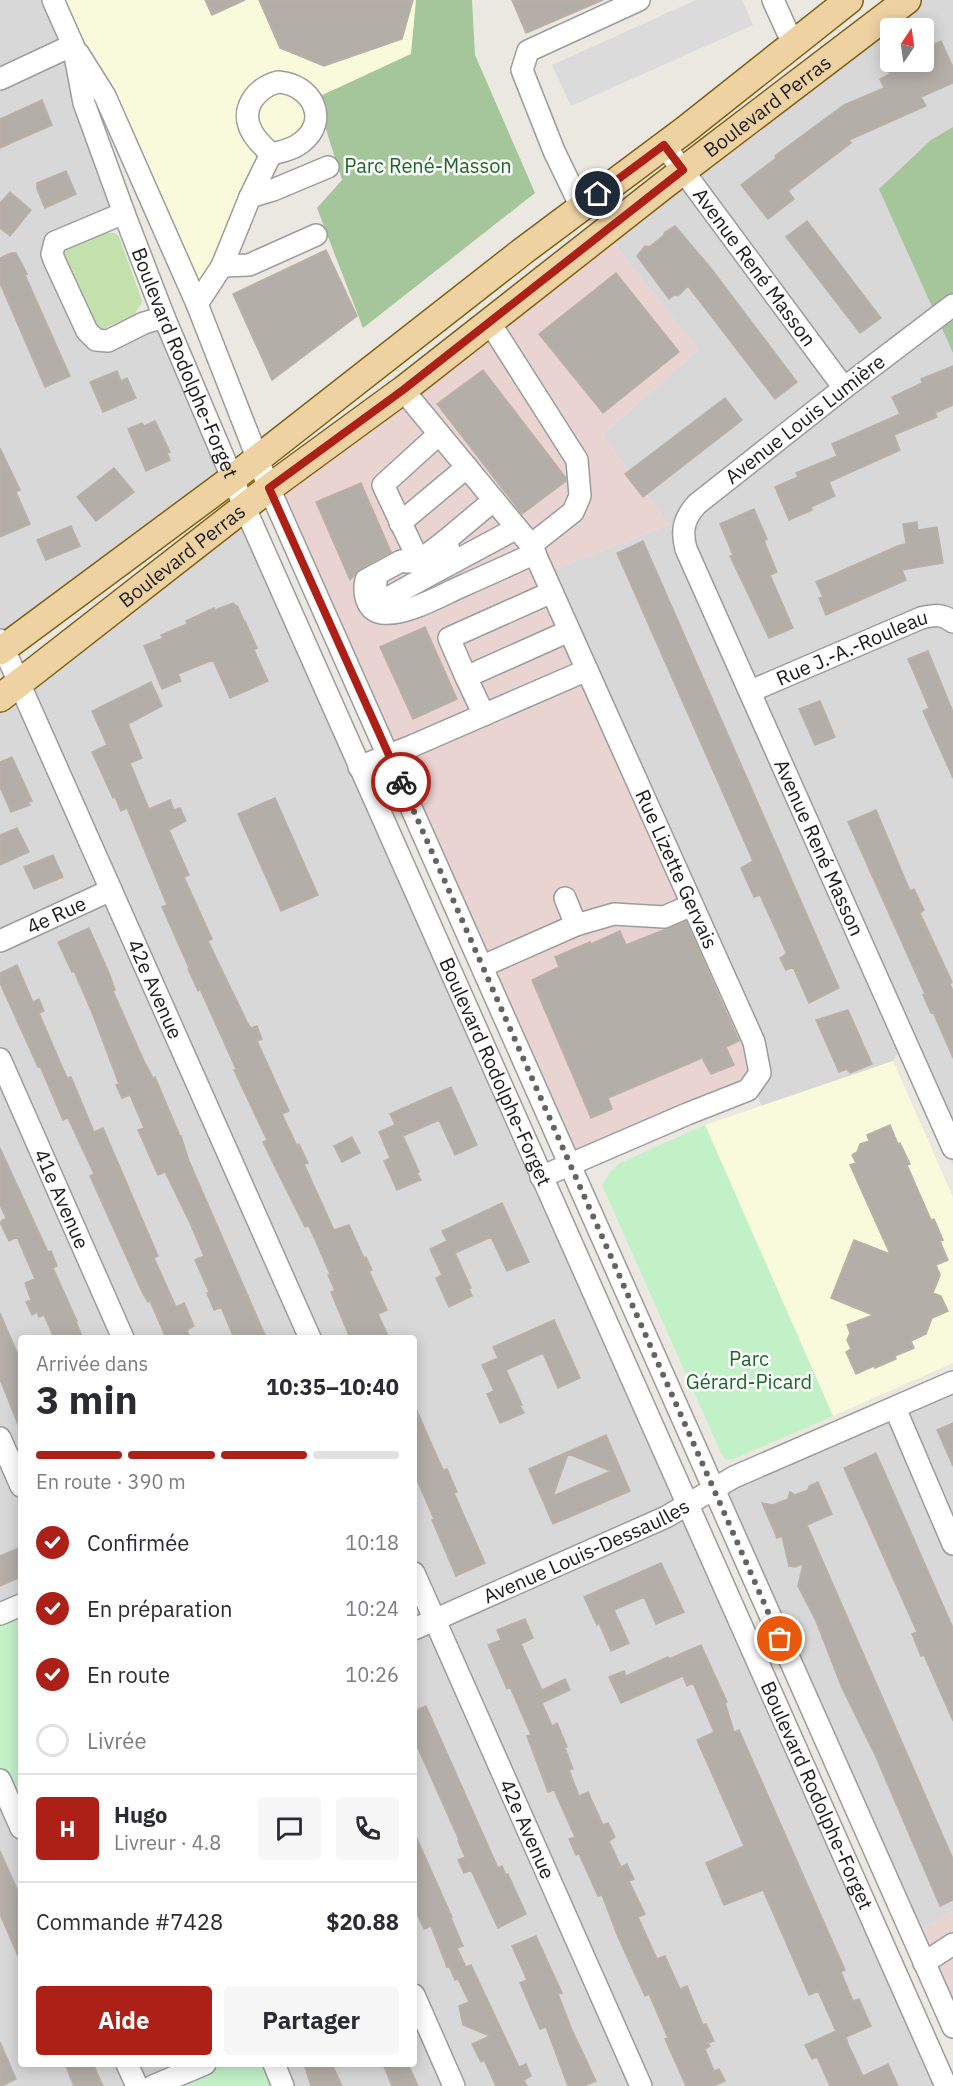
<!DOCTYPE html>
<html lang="fr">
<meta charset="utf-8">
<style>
body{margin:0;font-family:"IBM Plex Sans",sans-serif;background:#f7f7f7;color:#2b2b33;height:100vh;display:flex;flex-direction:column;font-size:22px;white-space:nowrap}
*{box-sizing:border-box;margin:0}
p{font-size:20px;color:#7c7c81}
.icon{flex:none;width:33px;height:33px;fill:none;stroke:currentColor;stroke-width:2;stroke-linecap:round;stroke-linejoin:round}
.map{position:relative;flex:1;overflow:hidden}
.details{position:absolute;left:18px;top:1335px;width:399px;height:732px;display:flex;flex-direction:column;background:#fff;border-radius:6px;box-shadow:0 3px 15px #0003}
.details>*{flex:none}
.needle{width:39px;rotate:13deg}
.fabs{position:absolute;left:880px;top:18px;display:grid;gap:12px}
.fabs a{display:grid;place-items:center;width:54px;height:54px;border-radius:6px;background:#fff;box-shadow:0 3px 15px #0003;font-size:30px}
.pin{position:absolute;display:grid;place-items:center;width:51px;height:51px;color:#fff;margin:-26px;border:3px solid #fff;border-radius:50%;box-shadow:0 2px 6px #0007}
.courier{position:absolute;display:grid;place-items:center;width:60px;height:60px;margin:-30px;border:4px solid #ad2018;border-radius:50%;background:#fff;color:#222;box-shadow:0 2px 8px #0007}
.summary em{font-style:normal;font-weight:700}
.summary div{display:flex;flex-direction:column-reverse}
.summary{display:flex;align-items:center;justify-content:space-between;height:102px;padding:0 18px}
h1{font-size:39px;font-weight:700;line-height:45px}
.bar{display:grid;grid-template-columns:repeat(4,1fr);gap:9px 6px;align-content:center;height:72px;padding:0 18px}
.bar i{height:8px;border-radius:4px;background:#e1e1e2}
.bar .active{background:#ad2018}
.bar p{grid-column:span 4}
.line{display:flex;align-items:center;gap:15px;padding:0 18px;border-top:2px solid #e1e1e2}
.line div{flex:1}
.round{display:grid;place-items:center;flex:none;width:63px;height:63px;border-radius:6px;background:#f7f7f7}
ol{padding:0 18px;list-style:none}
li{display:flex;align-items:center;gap:18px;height:66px}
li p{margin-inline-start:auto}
li .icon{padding:6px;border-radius:50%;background:#ad2018;color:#fff;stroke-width:4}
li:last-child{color:#7c7c81}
li i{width:33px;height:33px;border:3px solid #e1e1e2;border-radius:50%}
.action{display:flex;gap:12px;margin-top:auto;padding:12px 18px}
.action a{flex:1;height:69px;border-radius:6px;background:#ad2018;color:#fff;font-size:24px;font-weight:700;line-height:69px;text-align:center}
.action a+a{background:#f7f7f7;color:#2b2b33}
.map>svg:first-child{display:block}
.residential{fill:#d9d8d8;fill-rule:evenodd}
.commercial{fill:#ead4d2}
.education{fill:#f8fadb}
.grass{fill:#c3e0ad}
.forest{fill:#a5c59b}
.park{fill:#c2f1c8}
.parking{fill:#dbdbdb}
.building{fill:#b4aea8;stroke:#bbb0a6;stroke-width:1.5;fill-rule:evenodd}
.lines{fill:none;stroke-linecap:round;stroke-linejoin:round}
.minor-casing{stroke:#9c9c9c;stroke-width:24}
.major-casing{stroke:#806112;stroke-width:30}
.minor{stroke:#fff;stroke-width:21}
.major{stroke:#efd2a2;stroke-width:27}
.done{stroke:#646360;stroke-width:6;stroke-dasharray:0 10.8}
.route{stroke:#ad2018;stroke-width:8}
.labels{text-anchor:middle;stroke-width:5;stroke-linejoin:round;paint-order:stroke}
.street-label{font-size:20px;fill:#1b1b1b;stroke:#fff}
.park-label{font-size:20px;fill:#186923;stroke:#fff}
</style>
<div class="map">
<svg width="953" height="2086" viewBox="0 0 953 2086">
<rect width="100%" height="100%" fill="#ebe8e1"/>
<path class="residential" d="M0,0h53l71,213 -69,29 36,95 73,-20 69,161 -233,177z
M900,0h53v1164l-54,-113 -6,10 -131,46 -175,-437 -34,-100 116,-45 -67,-90 96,-85 -92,-117zM891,28h33v34h-33z
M245,508l701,1578h-946v-1388zM21,1338h393v726h-393z
M953,1382v529l-41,25 -198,-446z"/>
<path class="commercial" d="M606,233l92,117 -96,85 67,90 -116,45 207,503 -190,91 -301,-676z
M953,1911v116l-41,-91z"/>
<path class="education" d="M52,0h364l1,3 -6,51 -95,44 -2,29 -43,27 -74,150z
M893,1061l60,136v166l-120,53 -128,-291z"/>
<path class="grass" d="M105,230l1,3h9l4,4 23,64 -2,5 -4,5 1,3 -32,14 -5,1 -4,-3 -32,-71v-6z"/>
<path class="forest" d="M416,0h56l3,55 60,138 -172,135 -46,-120 25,-28 -26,-82 95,-44z
M953,127v226l-74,-164 52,-49z"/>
<path class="park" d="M705,1125l128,291 -102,44 -6,-1 -4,-6 -119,-268 7,-12 11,-10z
M21,1605v198l-21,-23v-166z
M225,2064h40l10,22h-101z"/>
<path class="parking" d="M696,0h46l11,25 -182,81 -19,-41z"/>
<path class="building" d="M205,0h40l-33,15z
M259,0h154l-11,39 -78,27 -44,-18z
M512,0h91l-77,33z
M941,41l12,26v16l-32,14 5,9 -77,34 2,3 -63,48 6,8 -26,20 -27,-34 35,-27 -1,-2 9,-7 60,-44 40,-17 -4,-9 10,-5 -2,-3 22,-9h14v-13z
M42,100l10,25 -52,23v-29z
M66,171l10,23 -31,14 -8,-19v-6z
M10,192l21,18 -21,26 -10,-8v-25z
M807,221l74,97 -21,15 -74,-96z
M675,226l35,41 87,115 -22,17 -87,-113 -10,10 -4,-1 -5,4 -32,-43 8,-10 4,1 14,-11 2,-4z
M326,250l31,66 -85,64 -39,-86z
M11,253h5l11,21 -2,1 45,101 -25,11 -45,-104v-25z
M616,273l63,79 -76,61 -64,-79z
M953,366v39l-18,8 2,4 -43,18 6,15 -71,32 6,14 -24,11 1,3 -23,10 -14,-33 23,-10 -2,-4 41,-17 -5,-12 68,-30 -8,-17 30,-14 -1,-4z
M483,370l83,108v3l-44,33 -85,-110z
M117,371l4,10 6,-3 9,20 -33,14 -13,-30z
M725,398l17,22 -99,77 -18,-23z
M155,421l15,31 -3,1 3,7 -24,11 -18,-42 14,-6 2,3z
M0,448l20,42 -4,2 14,32 -30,13z
M114,468l20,24 -38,29 -19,-24z
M361,483l30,69 -31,17 -10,11 -34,-78z
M754,509l13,30 -3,2 13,31 -7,3 23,53 -24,10 -39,-82 3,-1 -13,-31z
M917,522l1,8 19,-3 6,36 -41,7 4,10 -80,35 -7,-17 4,-1 -7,-15 84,-37 6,-1 -3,-20z
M71,526l9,20 -34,14 -9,-20z
M643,541l196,447 -30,15 -16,-36 -7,3 -6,-12 6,-4v-2l-26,-57 -6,2 -13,-29 12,-7 -136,-308z
M233,603l5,4 6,14h1l12,27 -3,2 14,31 -38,17 -17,-38 -35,14 3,7 -19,8 -18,-43 19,-8 -2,-3 26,-11 -1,-3 28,-13 1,2z
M425,627l32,72 -44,20 -33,-72z
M928,651l25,61v66l-30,-67 6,-3 -21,-49z
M151,682l11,24 -34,18 14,34 -12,5 19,46 21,-9 4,10 6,-2 6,13 -17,9 20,45 -5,2 28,62 -4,2 40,83 3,4 6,-2 5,13 -5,2 32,70 -7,3 15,32 2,-2 9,19 -4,1 30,66 15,-5 15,33 2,-1 6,13 -3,1 18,39 -9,4 11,24h-39l-19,-46 4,-2 -7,-15 2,-1 -21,-48 -4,1 -23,-46 -19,-39 4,-2 -33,-70 2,-1 -36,-80 -2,2 -10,-22 1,-1 -27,-61 5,-2 -40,-97 -6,3 -6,-14 -2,1 -21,-46 15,-7 -15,-34z
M820,701l15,36 -20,8 -16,-36z
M12,757l20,44 -4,1 2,3 -19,7 -11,-25v-25z
M275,798l43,97 -37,16 -43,-97z
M876,810l34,81 4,-2 10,21 -4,3 32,69 -2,2 3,7v67l-20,-46 -2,1 -8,-18 2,-1 -77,-172z
M17,828l12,24 -29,13v-30z
M53,855l10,22 -29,12 -10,-22z
M686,921l53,120 -13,6 8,18 -23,9 -9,-16 -94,40 4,11 -21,9 -59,-138 27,-13 -4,-10 35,-15 1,2 29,-13 6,14z
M89,928l20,45 6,17 -2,1 31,70 9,17 2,-1 25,59h1l8,25 76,174 -8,3h-23l-13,-31 -7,3 -7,-17 2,-1 -14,-32 9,-4 -14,-33 -25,-51 -7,3 -20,-45 6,-2 -14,-33 -8,3 -6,-13 3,-1 -26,-69 -19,-44 -2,1 -14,-30z
M17,965l15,35 1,2 6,-3 5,12 -5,2 28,65 4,-1 23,55 9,-4 55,128 -4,2 22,49 8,-4 10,23 -7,4 3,8h-24l-16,-37 -2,1 -5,-8 -53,-118 4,-2 -26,-56 -5,2 -23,-54 -2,1 -38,-84v-10z
M848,1010l24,54 -22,9 -3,-4 -8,3 -23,-52z
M451,1087l26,58 -22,10 -16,-35 -36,16 16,36 -2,1 4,7 -24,10 -13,-29 6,-3 -11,-26 16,-7 -5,-11z
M890,1125l8,19 2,-1 10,21 -3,1 24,55 3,-1 9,21 -3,1 8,19 -12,5 4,10 -7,18 8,3 7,15 -16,7 -6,16 -15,7 3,7 -19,8 1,3 -21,9 -1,-2 -18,8 -10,-22 5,-3 -4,-9 3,-7 -3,-8 26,-10 -42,-17 23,-58 36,14 -40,-89 6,-2 -4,-8 5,-3 3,-8 9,-3 -2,-6z
M352,1137l8,16 -18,9 -8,-16z
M0,1148l48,104 3,-1 6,15 -4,2 24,53 -1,1 7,16h-29l-10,-23 -5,2 -2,-5 -5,3 -6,-13 5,-2 -6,-17 10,-4 -18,-42 -8,4 -9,-19 6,-4 -6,-13z
M502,1203l27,59 -22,9 -16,-34 -36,16 16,35 -2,1 3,7 -23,11 -13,-29 6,-3 -12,-26 17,-8 -5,-10z
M0,1313l21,49v70l-21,-53z
M554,1320l26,58 -22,10 -15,-35 -37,17 16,35 -2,1 4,7 -24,10 -13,-29 7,-3 -12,-26 16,-7 -5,-11z
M414,1404l29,66 4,-1 10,23 -3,1 31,70 -29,13 -24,-56 2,-1 -20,-46z
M953,1423v43l-16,-36z
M606,1435l24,56 -77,33 -24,-55zM568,1454l43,17 -58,25z
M876,1453l77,175v93l-29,-66 -3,1 -9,-22 5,-2 -73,-164z
M818,1482l14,32 -25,11 146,334v41l-13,6 -64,-149 -34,-69 -26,-67 -18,-35 5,-22 -8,3 -6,-1 -7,-30 -5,2 -15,-35 11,2 15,-6 2,-7 5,3 13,-5 1,-4z
M21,1547v30l-21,9v-30z
M661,1563l23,49 -28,12 -12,-27 -30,13 15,33 -18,8 -12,-28 -2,2 -13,-28z
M525,1619l8,19 -12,6 21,46 23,-11 5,11 -28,13 10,23 5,-3 10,24 -2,1 8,21 -4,1 10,26 9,-4 15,33 5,-2 7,14 -6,4 12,26 6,-3 7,15 -5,2 16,33 -7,3 19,42 8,-3 15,33 7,-3 16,39 3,-1 8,17 -6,2 2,3 -5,3 9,22 5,-2 6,12 -11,5h-28l-21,-47 3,-1 -19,-44 -4,2 -27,-59 -16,-42 -4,1 -19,-42 -3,1 -7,-16 6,-2 -21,-47 -6,2 -21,-56 4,-1 -21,-48 -3,2 -19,-44 13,-5 -4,-10z
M701,1645l26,57 -2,1 9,29 5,-2 106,240 -4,2 12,29 6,-2 12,27 -25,11 2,7 15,32 25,-12 10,22h-68l-13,-29 -5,2 -7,-14 31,-14 -18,-40 -9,4 -46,-105 -39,15 -18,-42 38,-17 -47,-106 17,-8 -21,-49 -6,3 -4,-10 -62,27 -12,-26 15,-6 2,5 42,-19 1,2z
M426,1706l72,162 4,-2 4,9 2,-1 18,40 -28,14 -27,-58 -7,3 -6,-13 7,-3 -7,-16 1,-1 -45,-101v-28z
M414,1832l38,85 -1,1 12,28 -6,2 9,19 5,-2 48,102 7,-3 5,12 -7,4 3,6h-31l-12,-26 -3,2 -9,-18 18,-8 -27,-11 -4,-19 10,-4 -11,-23 -3,1 -6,-14 -2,1 -16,-41 -7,3 -10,-22z
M0,1851l21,47v65l-21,-49z
M536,1936l26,57 -4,1 14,36 24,51 -12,5h-16l-22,-59 -6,2 -20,-46 7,-3 -15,-34z
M0,2042l16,37 -14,7h-2z
M65,2064h28l10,22h-29z
M313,2064h19l10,22h-31l-6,-19z
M383,2064h25l10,22h-26z"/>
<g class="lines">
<g class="minor-casing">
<g id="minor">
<path id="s1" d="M53,0l20,45 11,58 40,110 40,104 81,191 701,1578"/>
<path d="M773,0l20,44"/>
<path d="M78,53l27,43 92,208 72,184 684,1539"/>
<path d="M0,79l73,-34"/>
<path d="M278,82c34,2 52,38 24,60 -8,7 -21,10 -31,12 -7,-7 -15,-14 -19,-22 -13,-23 4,-44 26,-50z"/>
<path id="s2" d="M664,145l180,243"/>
<path d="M250,197l23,-7 55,-23"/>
<path d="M581,207l-27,-56 -32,-81 6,-19 111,-51"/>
<path d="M124,213l-69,29 -3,12 3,8 32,69 9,9 12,1 36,-18 20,-6"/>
<path d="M222,266l27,-1 67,-30"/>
<path d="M197,304l25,-38 28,-69 21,-43"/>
<path id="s3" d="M953,305l-109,83 -147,116c-13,14 -16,26 -11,45l267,599"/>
<path d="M490,323l87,137 3,36 -7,16 -42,33"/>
<path d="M403,390l128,155 56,125"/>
<path d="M400,523l67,-56"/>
<path d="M445,541l-26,20 -11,1 -7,-1 -35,19c-3,12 0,31 16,33 23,3 56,-16 78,-26 25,-11 50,-22 75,-34"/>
<path d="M451,554l-6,-13 49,-41"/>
<path d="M424,578l93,-50"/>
<path d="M376,582l-1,10 5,6h8l36,-20 -5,-17 -36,-76 56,-51"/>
<path d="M552,592l-103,46 17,39 103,-46"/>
<path id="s4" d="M0,640l310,698"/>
<path d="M466,677l18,38"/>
<path id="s5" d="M751,691l170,-73c12,-3 21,-5 32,4"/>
<path id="s6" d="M359,767l53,-21 175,-76 167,372 6,31 -12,17 -61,24 -146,63"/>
<path d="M565,898l11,27"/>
<path id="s7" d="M0,941l111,-51"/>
<path d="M483,966l93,-41 38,-11 50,3 28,-12"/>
<path id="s8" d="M0,1059l123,279"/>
<path d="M895,1408l58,136"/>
<path d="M0,1438l21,48"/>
<path id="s9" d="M414,1573l227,513"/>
<path d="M0,1614l21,-9"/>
<path id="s10" d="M414,1629l252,-112 68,-40 219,-95"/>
<path d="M0,1780l21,48"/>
<path d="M924,1963l29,-19"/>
<path d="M414,1995l40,91"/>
<path d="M127,2064l10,22"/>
<path d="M274,2064l9,22"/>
<path d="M153,2086l52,-22"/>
</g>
</g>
<g class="major-casing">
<g id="major">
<path d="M0,651l233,-173 290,-227 162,-121 164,-130"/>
<path id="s11" d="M0,698l269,-210 134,-98 260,-204 244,-186"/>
</g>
</g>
<use href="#minor" class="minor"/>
<use href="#major" class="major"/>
</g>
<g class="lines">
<path class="done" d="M401,782l379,857"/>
<path class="route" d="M401,782l-132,-294 134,-98 280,-220 -19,-25 -66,49"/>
</g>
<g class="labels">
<g class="street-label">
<text dy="7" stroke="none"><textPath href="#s11" startOffset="969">Boulevard Perras</textPath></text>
<text dy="7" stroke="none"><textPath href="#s2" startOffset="152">Avenue René Masson</textPath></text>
<text dy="7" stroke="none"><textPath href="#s1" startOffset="387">Boulevard Rodolphe-Forget</textPath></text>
<text transform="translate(805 419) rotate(-38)" y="7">Avenue Louis Lumière</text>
<text dy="7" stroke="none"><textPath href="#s11" startOffset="231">Boulevard Perras</textPath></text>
<text dy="7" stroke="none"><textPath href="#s5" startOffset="110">Rue J.-A.-Rouleau</textPath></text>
<text dy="7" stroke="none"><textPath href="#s3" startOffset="700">Avenue René Masson</textPath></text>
<text dy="7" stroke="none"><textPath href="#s6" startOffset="466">Rue Lizette Gervais</textPath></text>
<text dy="7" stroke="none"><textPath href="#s7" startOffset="62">4e Rue</textPath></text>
<text dy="7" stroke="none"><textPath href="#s4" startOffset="382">42e Avenue</textPath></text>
<text dy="7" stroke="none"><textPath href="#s1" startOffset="1161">Boulevard Rodolphe-Forget</textPath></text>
<text dy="7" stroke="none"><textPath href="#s8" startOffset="153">41e Avenue</textPath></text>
<text dy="7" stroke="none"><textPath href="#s10" startOffset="189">Avenue Louis-Dessaulles</textPath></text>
<text dy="7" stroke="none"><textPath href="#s1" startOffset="1953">Boulevard Rodolphe-Forget</textPath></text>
<text dy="7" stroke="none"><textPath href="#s9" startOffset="280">42e Avenue</textPath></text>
</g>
<g class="park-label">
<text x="428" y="173">Parc René-Masson</text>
<text x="749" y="1366">Parc<tspan x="749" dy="23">Gérard-Picard</tspan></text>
</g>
</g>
</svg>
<div class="fabs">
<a><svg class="needle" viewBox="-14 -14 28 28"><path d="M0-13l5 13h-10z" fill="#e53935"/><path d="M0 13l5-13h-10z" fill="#7c7c81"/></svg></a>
</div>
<div class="pin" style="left:780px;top:1639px;background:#ea580c"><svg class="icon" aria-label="bag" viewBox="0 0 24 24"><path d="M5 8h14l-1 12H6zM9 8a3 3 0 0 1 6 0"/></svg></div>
<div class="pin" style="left:598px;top:194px;background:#1f2937"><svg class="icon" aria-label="home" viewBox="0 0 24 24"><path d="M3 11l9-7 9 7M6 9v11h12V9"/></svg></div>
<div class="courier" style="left:401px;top:782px"><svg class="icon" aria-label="bike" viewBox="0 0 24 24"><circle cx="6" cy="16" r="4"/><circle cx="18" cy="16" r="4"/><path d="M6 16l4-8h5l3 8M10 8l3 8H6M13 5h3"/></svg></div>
<section class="details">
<div class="summary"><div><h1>3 min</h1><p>Arrivée dans</p></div><em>10:35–10:40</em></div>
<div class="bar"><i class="active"></i><i class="active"></i><i class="active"></i><i></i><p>En route · 390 m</p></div>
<ol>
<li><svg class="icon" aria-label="check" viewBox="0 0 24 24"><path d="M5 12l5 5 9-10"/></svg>Confirmée<p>10:18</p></li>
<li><svg class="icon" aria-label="check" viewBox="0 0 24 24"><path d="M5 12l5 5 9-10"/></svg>En préparation<p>10:24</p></li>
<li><svg class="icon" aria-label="check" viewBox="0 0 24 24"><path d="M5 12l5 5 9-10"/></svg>En route<p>10:26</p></li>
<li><i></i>Livrée</li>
</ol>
<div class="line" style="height:108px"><b class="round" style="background:#ad2018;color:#fff">H</b><div><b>Hugo</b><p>Livreur · 4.8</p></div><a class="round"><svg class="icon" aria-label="chat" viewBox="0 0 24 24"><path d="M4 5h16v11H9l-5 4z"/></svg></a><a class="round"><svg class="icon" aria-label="phone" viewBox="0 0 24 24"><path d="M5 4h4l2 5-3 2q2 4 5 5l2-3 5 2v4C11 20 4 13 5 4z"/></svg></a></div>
<div class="line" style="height:78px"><div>Commande #7428</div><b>$20.88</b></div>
<div class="action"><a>Aide</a><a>Partager</a></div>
</section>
</div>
